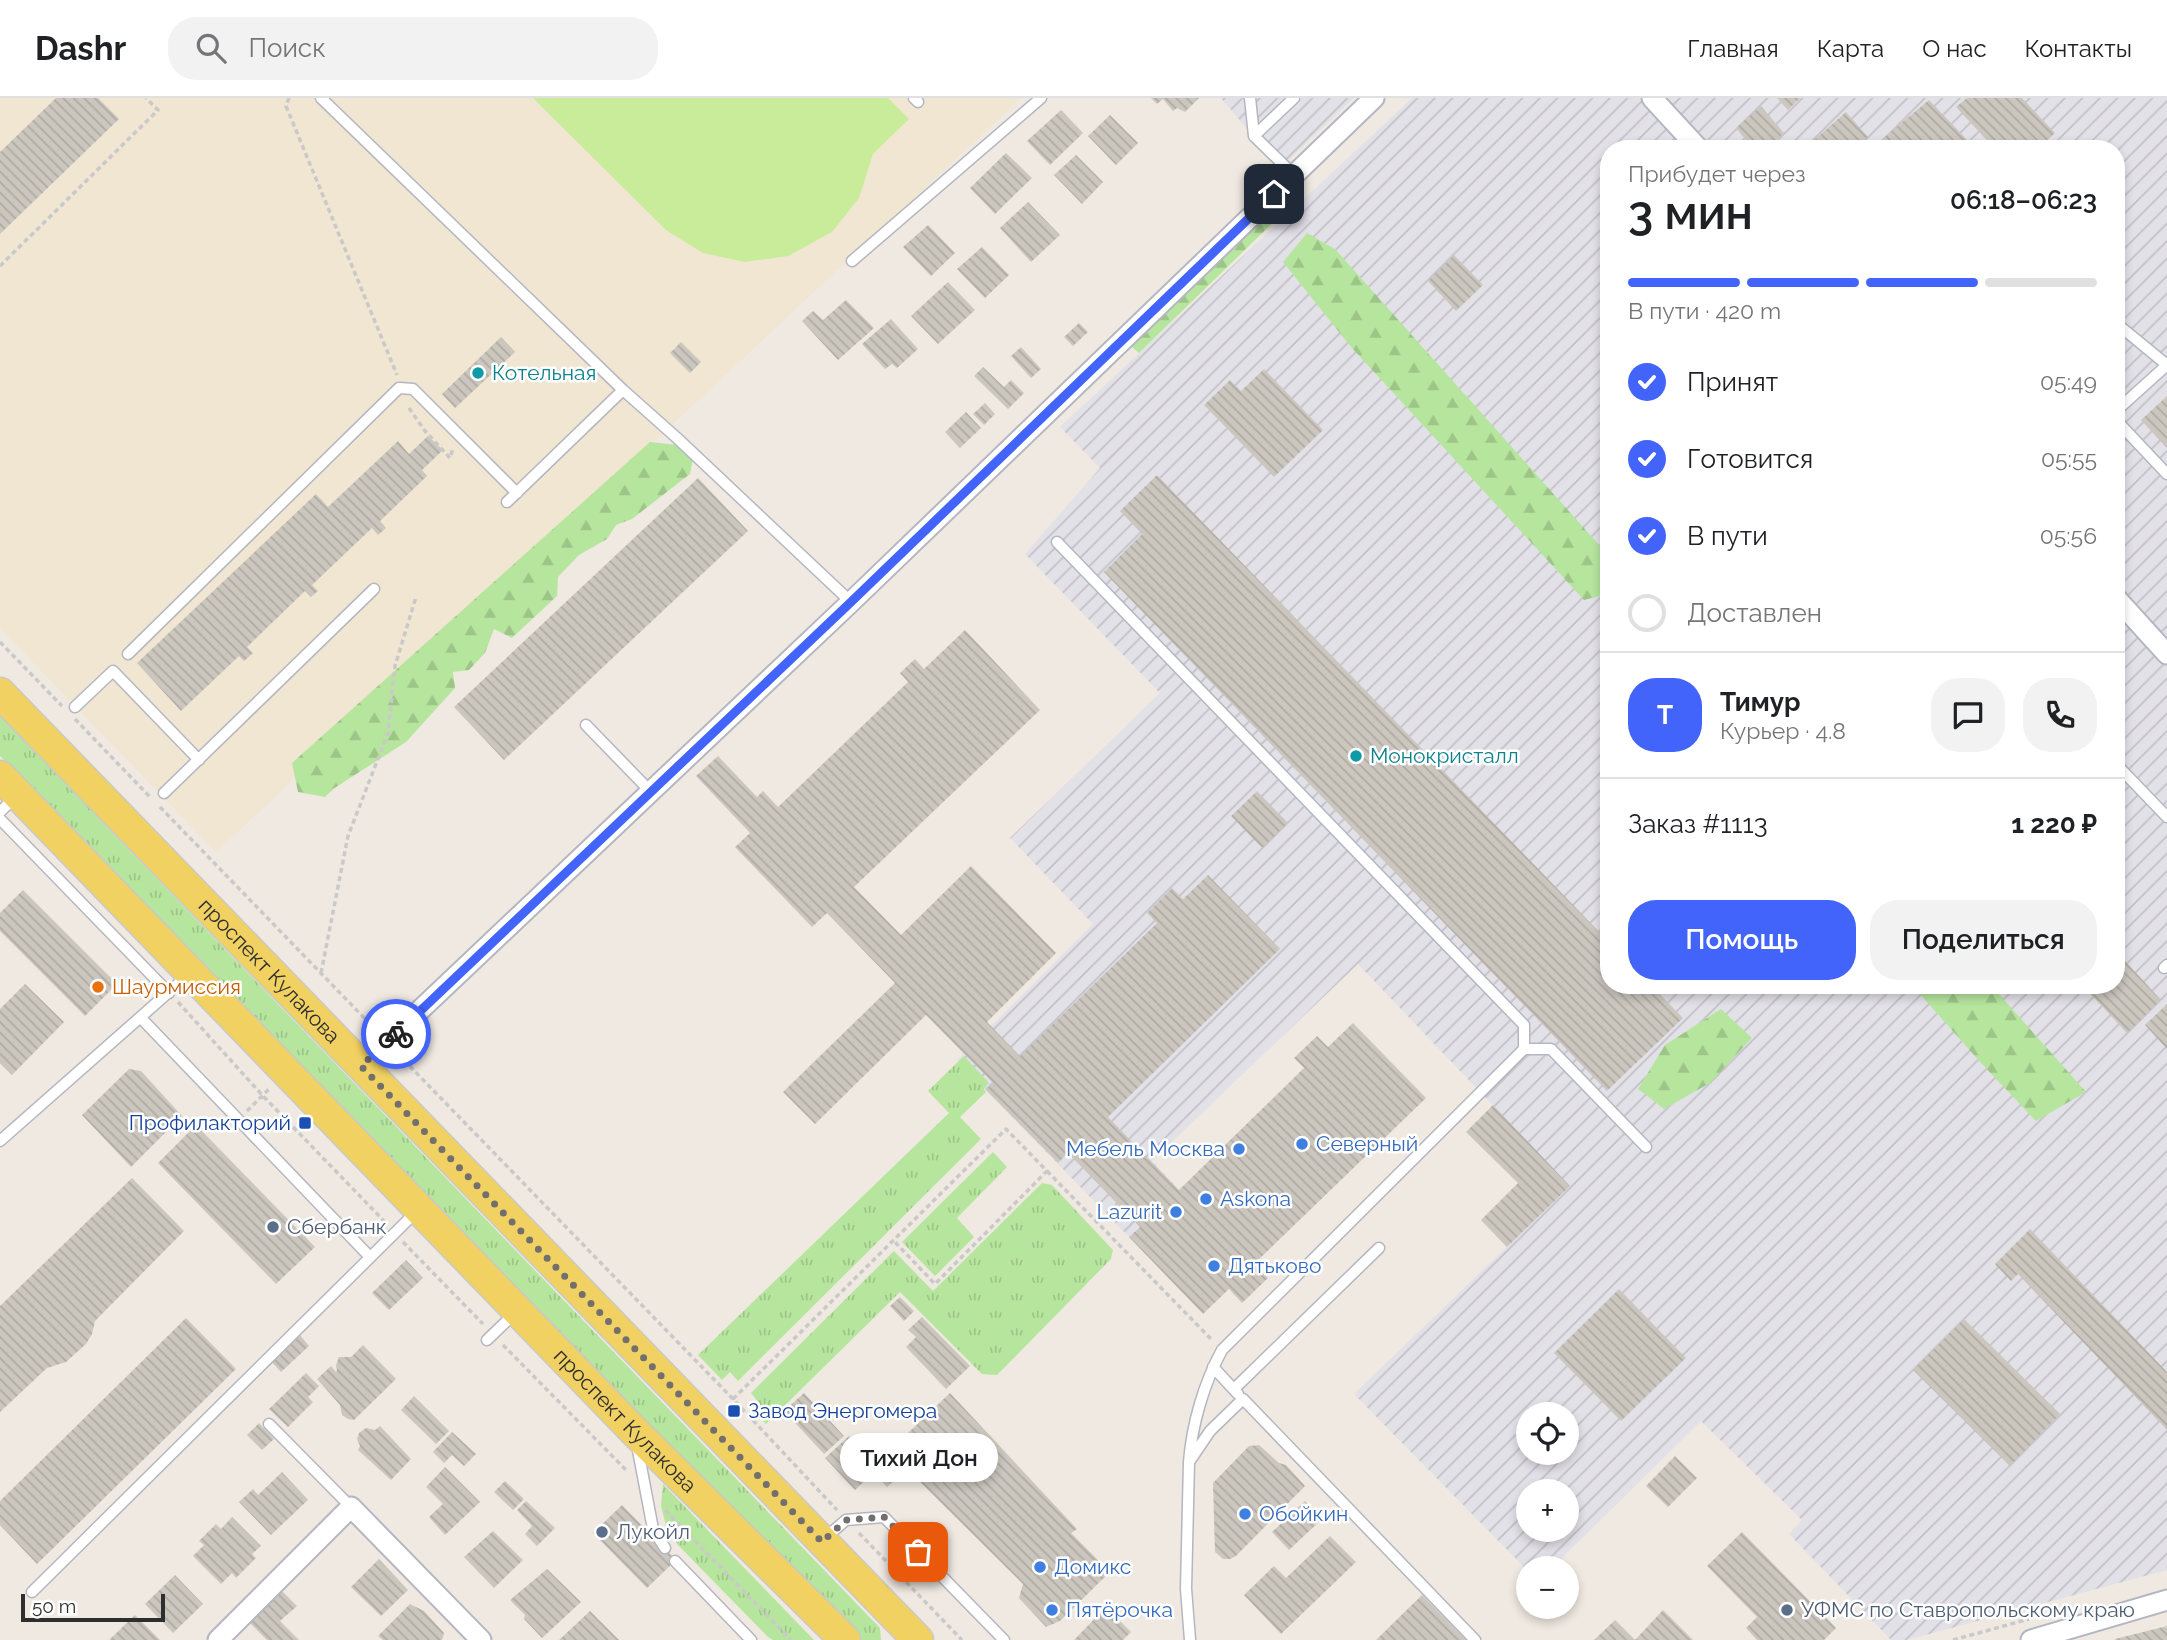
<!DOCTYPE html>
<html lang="ru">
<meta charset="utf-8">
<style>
body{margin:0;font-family:Raleway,sans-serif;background:#f2f2f2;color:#202124;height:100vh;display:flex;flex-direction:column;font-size:26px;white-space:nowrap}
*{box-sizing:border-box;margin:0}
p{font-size:23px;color:#757577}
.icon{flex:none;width:38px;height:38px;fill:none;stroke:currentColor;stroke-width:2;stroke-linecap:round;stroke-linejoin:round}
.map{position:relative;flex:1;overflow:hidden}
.details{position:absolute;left:1600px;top:42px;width:525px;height:854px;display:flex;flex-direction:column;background:#fff;border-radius:28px;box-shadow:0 4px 10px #0003}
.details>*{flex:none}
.tools{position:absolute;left:1516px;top:1304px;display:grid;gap:14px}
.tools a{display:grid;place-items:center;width:63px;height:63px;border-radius:50%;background:#fff;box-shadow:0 4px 10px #0003;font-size:35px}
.scale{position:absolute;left:21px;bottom:18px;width:144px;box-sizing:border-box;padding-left:7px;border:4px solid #2e2e2e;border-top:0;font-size:19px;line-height:24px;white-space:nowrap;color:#2e2e2e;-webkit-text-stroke:5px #fff;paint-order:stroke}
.pin{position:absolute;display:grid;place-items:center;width:60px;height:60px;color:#fff;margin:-30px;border-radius:14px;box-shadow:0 4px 10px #0006}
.courier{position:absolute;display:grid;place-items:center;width:70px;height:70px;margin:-35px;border:5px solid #4264fb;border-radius:50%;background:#fff;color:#222;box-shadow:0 2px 9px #0007}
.bubble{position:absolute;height:49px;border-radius:24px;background:#fff;box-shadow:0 4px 10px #0003;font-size:23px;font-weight:600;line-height:49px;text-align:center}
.head em{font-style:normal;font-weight:600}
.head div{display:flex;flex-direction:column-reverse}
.head{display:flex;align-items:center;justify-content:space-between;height:119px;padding:0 28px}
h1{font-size:46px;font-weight:600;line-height:52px}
.bar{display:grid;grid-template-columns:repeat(4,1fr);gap:10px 7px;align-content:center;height:84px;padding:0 28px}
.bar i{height:9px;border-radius:5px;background:#e0e0e0}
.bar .active{background:#4264fb}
.bar p{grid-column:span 4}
.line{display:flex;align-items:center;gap:18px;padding:0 28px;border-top:2px solid #e0e0e0}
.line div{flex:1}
.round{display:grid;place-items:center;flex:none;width:74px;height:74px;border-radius:28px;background:#f2f2f2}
ol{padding:0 28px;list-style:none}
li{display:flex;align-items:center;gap:21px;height:77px}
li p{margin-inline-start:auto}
li .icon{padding:7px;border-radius:50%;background:#4264fb;color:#fff;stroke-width:4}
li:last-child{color:#757577}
li i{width:38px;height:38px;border:4px solid #e0e0e0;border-radius:50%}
.primary-button{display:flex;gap:14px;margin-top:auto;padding:14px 28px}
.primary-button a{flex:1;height:80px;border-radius:28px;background:#4264fb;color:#fff;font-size:28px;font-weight:600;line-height:80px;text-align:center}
.primary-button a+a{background:#f2f2f2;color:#202124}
header{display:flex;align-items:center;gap:42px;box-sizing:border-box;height:98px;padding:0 35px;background:#fff;border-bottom:2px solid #e0e0e0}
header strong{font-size:33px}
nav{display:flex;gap:38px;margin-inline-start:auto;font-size:24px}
.search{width:490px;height:63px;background:#f2f2f2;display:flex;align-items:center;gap:18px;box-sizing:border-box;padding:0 24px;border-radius:28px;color:#757577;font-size:26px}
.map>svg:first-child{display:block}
.industrial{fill:url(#industrial-furrows);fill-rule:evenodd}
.education{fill:#f0e6d1}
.grass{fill:url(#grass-tufts)}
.forest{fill:url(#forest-firs)}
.pitch{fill:#c9ec9a}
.building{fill:url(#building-back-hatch)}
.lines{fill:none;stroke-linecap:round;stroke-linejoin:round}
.service-casing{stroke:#b4b7c1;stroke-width:13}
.minor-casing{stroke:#b4b7c1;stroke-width:23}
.primary-casing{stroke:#c9c9c9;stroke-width:33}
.path{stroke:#c9c9c9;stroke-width:3.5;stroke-dasharray:5 3.5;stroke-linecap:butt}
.service{stroke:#fff;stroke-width:10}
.minor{stroke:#fff;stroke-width:19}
.primary{stroke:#f2d163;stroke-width:30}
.done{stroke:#726f6d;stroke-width:7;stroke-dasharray:0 12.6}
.route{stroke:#4264fb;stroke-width:9}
.culture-dot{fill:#0f9aa8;stroke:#fff;stroke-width:2.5}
.food-dot{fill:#e8710a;stroke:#fff;stroke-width:2.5}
.transit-dot{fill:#1a4fb4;stroke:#fff;stroke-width:2.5}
.shop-dot{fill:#3f7fe0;stroke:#fff;stroke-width:2.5}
.service-dot{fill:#5c6f8a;stroke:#fff;stroke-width:2.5}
.labels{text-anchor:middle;stroke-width:5;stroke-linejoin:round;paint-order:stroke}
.culture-label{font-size:21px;fill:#0d838f;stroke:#fff;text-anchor:start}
.street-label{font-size:21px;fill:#2e2e2e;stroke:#fff}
.food-label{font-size:21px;fill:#c56008;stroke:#fff;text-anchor:start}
.transit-label{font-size:21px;fill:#164399;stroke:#fff;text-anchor:end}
.shop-label{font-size:21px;fill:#366cbe;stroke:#fff;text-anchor:start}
.service-label{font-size:21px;fill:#4e5e75;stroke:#fff;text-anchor:start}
</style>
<header>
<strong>Dashr</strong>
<div class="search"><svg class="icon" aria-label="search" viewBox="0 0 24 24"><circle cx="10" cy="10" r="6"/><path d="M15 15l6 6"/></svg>Поиск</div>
<nav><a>Главная</a><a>Карта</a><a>О нас</a><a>Контакты</a></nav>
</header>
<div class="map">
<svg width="2167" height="1542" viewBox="0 0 2167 1542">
<defs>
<pattern id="industrial-furrows" width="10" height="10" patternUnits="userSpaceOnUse" patternTransform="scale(1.75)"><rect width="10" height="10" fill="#e3e1e8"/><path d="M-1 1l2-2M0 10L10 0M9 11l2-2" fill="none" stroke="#c3c1c7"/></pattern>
<pattern id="grass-tufts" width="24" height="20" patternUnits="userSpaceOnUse" patternTransform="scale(1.75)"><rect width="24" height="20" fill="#b6e59e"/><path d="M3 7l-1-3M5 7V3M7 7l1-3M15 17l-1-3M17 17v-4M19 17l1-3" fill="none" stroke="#9dc588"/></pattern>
<pattern id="forest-firs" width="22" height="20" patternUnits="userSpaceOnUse" patternTransform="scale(1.75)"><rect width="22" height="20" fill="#b6e59e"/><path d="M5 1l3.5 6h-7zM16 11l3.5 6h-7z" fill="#9dc588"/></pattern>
<pattern id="building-back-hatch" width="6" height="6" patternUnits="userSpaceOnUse" patternTransform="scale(1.75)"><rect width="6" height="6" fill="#cbc7bf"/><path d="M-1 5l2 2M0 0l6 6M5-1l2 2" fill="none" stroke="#afaba4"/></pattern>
</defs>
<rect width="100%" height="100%" fill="#efe9e1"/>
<path class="industrial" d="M1221,0h133l-74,70z
M1412,0h755v1472l-260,70h-16l-102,-106 13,-14 -101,-99 -149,147h-24v3l-174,-177 216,-208 -212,-222 -206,197 27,29 -50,47 -172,-177 136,-136 -83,-86 150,-145 -135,-139 75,-86 -40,-41zM1608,51h508v836h-508zM1528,1316h38v38h-38zM1528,1393h38v39h-38z"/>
<path class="education" d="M0,0h1021l-805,754 -216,-224z"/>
<path class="grass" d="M0,618l880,912 1,12h-26l-855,-884z
M964,958l25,27 -5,6 2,3 -26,25 21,22 -243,242 -8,-9 -8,8 -24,-25 251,-242 -21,-22z
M993,1054l14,15 -50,51 17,19 -39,39 -33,-34z
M1042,1085l10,2 61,65 -2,9 -114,116 -15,-1 -82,-82 -134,132 -13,-13 7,-7 -9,-11 143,-142 39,40z
M663,1386l151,156h-41l-5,-3 -90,-92 -12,-20 -5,-19z"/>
<path class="forest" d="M1287,91l12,1 -7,14 -153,149 -8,-7z
M1307,135l28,16 273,306v39l-24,6 -233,-253 -68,-85z
M650,344l28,3 15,14 -3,15 -58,45 -16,6 -9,14 -28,16 -21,22 -1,19 -45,42 -18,-9 -9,24 -16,17 -16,2 2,16 -49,54 -73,47 -8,8 -27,-5 -6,-29z
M1912,887h79l95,107 -50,29 -55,-58z
M1721,911l31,29 -42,45 -46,26 -26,-20 27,-44z"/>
<path class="pitch" d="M533,0h355l21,21 -36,35 -14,44 -27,34 -44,24 -43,6 -42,-9 -37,-23z"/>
<path class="building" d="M56,0h42l21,21 -119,115v-82z
M1151,0h48l-14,14 -8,-4 -4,3 -10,-12 -6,5z
M1777,0h23l-12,12z
M1967,0h55l33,35 -17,16h-43l-39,-42z
M1929,2l47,49h-106z
M1761,8l23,27 -18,16h-13l-17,-21z
M1061,12l22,23 -33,32 -23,-24z
M1846,14l22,25 -13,12h-51z
M1110,17l28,28 -22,22 -28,-29z
M1006,55l26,25 -37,36 -25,-26z
M1076,57l27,27 -21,22 -28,-29z
M1028,104l32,33 -29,27 -31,-34z
M928,127l27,28 -24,23 -28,-29z
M982,149l27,28 -24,23 -28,-29z
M1454,157l29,30 -27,26 -28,-30z
M948,184l27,28 -37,34 -27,-28z
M846,202l28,28 -36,32 -36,-39 11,-10 10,9z
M891,221l27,30 -21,19 -5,-4 -7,5 -23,-25z
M1079,225l9,9 -15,14 -9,-9z
M501,239l14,15 -60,56 -13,-14z
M681,244l20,20 -11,11 -20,-20z
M1021,249l20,22 -10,9 -20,-22z
M983,269l21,20 7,-7 13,13 -16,16 -34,-33z
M1264,271l59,61 -49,47 -70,-72 26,-25 11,11z
M2167,298v52l-26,-28z
M985,305l10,11 -11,11 -11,-11z
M966,314l15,16 -21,20 -15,-16z
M428,338l15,14 -21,20 5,6 -47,45 6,7 -8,7 -6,-7 -60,57 6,6 -7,6 -6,-6 -58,56 6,6 -9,8 -5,-5 -58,55 -44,-48 179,-169 12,13 70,-66 11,13z
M1157,377l451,466v44h43l32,33 -76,73 -503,-519 38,-38 -22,-23z
M698,380l50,53 -244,229 -50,-53z
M965,532l75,80 -186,177 47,48 70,-69 85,87 -69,69 33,34 137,-133 -10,-10 25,-25 11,11 25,-24 72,74 -172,168 71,73 125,-122 -10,-10 23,-22 11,11 25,-24 73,75 -172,166 14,14 -26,25 -13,-14 -26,25 -74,-77 11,-10 -72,-74 -10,10 -72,-73 7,-7 -67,-68 -111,109 -32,-32 112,-109 -68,-70 -15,14 -77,-80 15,-14 -54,-57 22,-20 39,41 6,-6 15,16 130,-125 -8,-9 15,-14 9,10z
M1257,693l31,32 -26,25 -31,-32z
M23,792l94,94 -32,32 -85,-85v-18z
M2116,853l45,49 -34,33 -45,-48h34z
M25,886l39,38 -52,53 -12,-12v-54z
M2167,906v45l-22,-24z
M129,971l12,2 41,45 -51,51 -49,-52z
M1493,1007l77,81 -63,61 -26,-27 37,-37 -52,-51z
M196,1027l119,122 -39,37 -118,-121z
M132,1080l52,53 -89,90 -3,13 -6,10 -20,18 -19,6 -47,44v-106z
M2030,1131l137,143v58l-149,-156 -7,7 -16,-17z
M406,1162l17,18 -34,32 -17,-17z
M1619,1191l67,69 -65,63 -67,-68z
M900,1199l14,14 -10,10 -14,-15z
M922,1219l48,49 -24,23 -40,-42 10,-10 -8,-7z
M186,1220l50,51 -199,195 -37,-39v-24z
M1964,1221l96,95 -50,52 -97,-96z
M299,1236l10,12 -28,26 -11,-12z
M363,1247l33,34 -42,41 -6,-1 -6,-4 -2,-10 -23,-26 14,-13 5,6 1,-2 -1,-5 3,-8h12z
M306,1275l13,13 -11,11 5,5 -25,25 -19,-18z
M804,1295l40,43 -20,18 -40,-43z
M950,1295l127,136 -6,4 39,39 -50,49 -14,6 -27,-29 4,-14 -116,-115 -20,18 -17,-18z
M414,1298l35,35 -13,13 -35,-34z
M259,1325l15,16 -12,11 -15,-15z
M380,1328l31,33 -20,21 -33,-30 2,-4 -3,-7 2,-6 7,-5 9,2z
M452,1334l24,22 -12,12 -12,-11 -8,8 -11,-11z
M849,1338l25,27 -6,6 4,5 -17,16 -30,-32z
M1259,1347l20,18 7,2 19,21 -69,70 -6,3h-7l-8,-7 -2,-69 36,-37z
M1675,1358l22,22 -29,29 -22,-21z
M445,1369l35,35 -35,33 -16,-18 14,-13 -17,-17z
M282,1374l26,28 -37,35 -32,-33 14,-13 5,6z
M505,1383l19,18 -11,11 -19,-18z
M526,1403l29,27 -18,18 -12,-12 7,-8 -15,-16z
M1305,1403l17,18 -33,31 -17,-18z
M622,1407l54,55 -29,28 -54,-55z
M232,1419l29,29 -9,8 4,4 -20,20 -4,-5 -11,11 -28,-28 11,-11 -5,-4 17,-17 5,5z
M493,1433l30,29 -29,28 -30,-31z
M1742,1434l94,96 -12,12h-67l-11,-12 11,-11 -50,-51z
M1330,1438l26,26 -75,72 -37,-39 30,-29 12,12z
M379,1461l29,31 -27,26 -30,-29z
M547,1471l34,33 -39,36 -18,-19 1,-4 -15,-15z
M175,1477l28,29 -30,29 -28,-29z
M282,1493l15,15 -17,15 19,19h-32l-17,-17z
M1422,1497l44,45h-90z
M410,1506l14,7 20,22 -2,7h-59l-5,-4z
M1106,1509l25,25 -8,8h-49z
M1663,1512l30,30h-58z
M590,1513l29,29h-60z
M135,1517l25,25h-51z
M1615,1522l20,20h-41z
M2167,1528v14h-52v-1z"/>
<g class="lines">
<g class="service-casing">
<path id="service" d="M321,0l302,292 54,48 174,164
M914,0l4,4
M1250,0l4,38
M1294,0l-40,38 40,39
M852,163l189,-163
M2116,225l51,42
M2116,313l51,-46
M2116,322l51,54
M507,404l116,-112
M1057,444l467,483v24l-302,301c-18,33 -30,74 -33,112
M128,556l271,-266 14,1 104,104
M75,609l38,-36 86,89
M586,627l65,67
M2116,666l51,53
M164,695l210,-204
M0,714l15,-15
M0,721l169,174
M2164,870l3,-3
M141,920l229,239
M1524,951h27l95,98
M0,1043l187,-165
M487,1242l28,-27
M1213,1269l25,27
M1234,1291l145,-141
M269,1326l82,83
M637,1347l16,84 12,19
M825,1440l21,-18 38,-3 120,123
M675,1463l76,79
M32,1494l384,-380
M1190,1542l-4,-51 3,-127 21,-31 33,-32 232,241"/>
</g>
<g class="minor-casing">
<path id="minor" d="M1652,0l47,51
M2116,500l51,56
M361,968l490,-464 523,-504
M218,1542l133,-133 130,133
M2031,1542l136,-40"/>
</g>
<g class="primary-casing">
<g id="primary">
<path id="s1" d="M0,595l918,947"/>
<path id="s2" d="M0,678l634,655 211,209"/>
</g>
</g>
<path class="path" d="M289,0l-3,8 111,269
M0,168l158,-156 -12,-12
M409,310l16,23 25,27 3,-10
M0,544l62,64
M75,621l75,78
M160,709l214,221
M321,875l27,-137 40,-103 7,-67 21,-69
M178,904l85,94 123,127
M398,956l335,345 104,111
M247,1013l22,-22
M1047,1073l165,169
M403,1144l80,82
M503,1247l125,127
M733,1301l273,-270 41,42 -112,113 -42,-44
M665,1412l126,130
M859,1435l103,107
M1953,1542l76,-21"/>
<use href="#service" class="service"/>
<use href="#minor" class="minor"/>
<use href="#primary" class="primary"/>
</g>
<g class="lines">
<path class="done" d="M396,936l-35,32 461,476 24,-22 38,-3 34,35"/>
<path class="route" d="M396,936l455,-432 423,-408"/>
</g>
<g class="culture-dot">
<circle cx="478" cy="275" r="7"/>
<circle cx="1356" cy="658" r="7"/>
</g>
<circle class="food-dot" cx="98" cy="889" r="7"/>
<g class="transit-dot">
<rect x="298" y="1018" width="14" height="14" rx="3.5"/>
<rect x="727" y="1306" width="14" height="14" rx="3.5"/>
</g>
<g class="shop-dot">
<circle cx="1302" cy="1046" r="7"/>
<circle cx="1239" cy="1051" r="7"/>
<circle cx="1206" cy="1101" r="7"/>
<circle cx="1176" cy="1114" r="7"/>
<circle cx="1214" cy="1168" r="7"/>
<circle cx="1245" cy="1416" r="7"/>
<circle cx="1040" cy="1469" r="7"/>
<circle cx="1052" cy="1512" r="7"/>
</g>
<g class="service-dot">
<circle cx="273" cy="1129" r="7"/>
<circle cx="602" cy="1434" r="7"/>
<circle cx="1787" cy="1512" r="7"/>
</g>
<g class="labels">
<g class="culture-label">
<text x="492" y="282">Котельная</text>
<text x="1370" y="665">Монокристалл</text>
</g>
<g class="street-label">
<text dy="7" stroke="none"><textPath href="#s1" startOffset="387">проспект Кулакова</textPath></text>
<text dy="7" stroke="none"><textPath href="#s2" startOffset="898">проспект Кулакова</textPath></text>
</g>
<g class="food-label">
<text x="112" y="896">Шаурмиссия</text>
</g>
<g class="transit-label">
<text x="291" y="1032">Профилакторий</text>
<text x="748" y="1320" text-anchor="start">Завод Энергомера</text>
</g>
<g class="shop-label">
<text x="1316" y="1053">Северный</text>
<text x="1225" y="1058" text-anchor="end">Мебель Москва</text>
<text x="1220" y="1108">Askona</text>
<text x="1162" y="1121" text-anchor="end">Lazurit</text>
<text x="1228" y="1175">Дятьково</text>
<text x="1259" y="1423">Обойкин</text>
<text x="1054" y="1476">Домикс</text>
<text x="1066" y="1519">Пятёрочка</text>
</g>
<g class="service-label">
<text x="287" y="1136">Сбербанк</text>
<text x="616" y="1441">Лукойл</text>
<text x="1801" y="1519">УФМС по Ставропольскому краю</text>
</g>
</g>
</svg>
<div class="tools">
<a><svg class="icon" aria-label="locate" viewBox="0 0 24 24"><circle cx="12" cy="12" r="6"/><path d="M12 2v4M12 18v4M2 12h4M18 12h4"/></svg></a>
<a>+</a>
<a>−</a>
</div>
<div class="scale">50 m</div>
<div class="pin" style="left:918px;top:1454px;background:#ea580c"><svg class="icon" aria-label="bag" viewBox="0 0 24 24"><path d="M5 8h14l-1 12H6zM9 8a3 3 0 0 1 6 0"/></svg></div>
<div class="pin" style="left:1274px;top:96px;background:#1f2937"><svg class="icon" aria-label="home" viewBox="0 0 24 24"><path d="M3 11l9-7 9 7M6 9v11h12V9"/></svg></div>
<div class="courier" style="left:396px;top:936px"><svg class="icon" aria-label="bike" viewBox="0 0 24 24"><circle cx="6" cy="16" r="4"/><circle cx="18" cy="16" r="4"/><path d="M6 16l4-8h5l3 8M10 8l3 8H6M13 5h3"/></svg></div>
<div class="bubble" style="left:840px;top:1335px;width:158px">Тихий Дон</div>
<section class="details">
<div class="head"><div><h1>3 мин</h1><p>Прибудет через</p></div><em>06:18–06:23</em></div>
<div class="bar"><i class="active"></i><i class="active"></i><i class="active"></i><i></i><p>В пути · 420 m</p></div>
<ol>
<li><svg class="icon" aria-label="check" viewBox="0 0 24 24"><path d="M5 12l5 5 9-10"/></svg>Принят<p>05:49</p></li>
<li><svg class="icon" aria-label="check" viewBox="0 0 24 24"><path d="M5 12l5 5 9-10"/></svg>Готовится<p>05:55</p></li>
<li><svg class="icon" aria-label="check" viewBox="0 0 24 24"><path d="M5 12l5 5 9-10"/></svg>В пути<p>05:56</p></li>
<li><i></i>Доставлен</li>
</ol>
<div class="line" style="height:126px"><b class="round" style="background:#4264fb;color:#fff">Т</b><div><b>Тимур</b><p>Курьер · 4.8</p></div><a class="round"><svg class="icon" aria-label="chat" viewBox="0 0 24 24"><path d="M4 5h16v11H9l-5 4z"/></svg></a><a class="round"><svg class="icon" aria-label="phone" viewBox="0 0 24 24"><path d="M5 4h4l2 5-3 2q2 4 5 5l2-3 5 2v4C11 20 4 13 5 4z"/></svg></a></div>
<div class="line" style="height:91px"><div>Заказ #1113</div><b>1 220 ₽</b></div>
<div class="primary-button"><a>Помощь</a><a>Поделиться</a></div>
</section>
</div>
